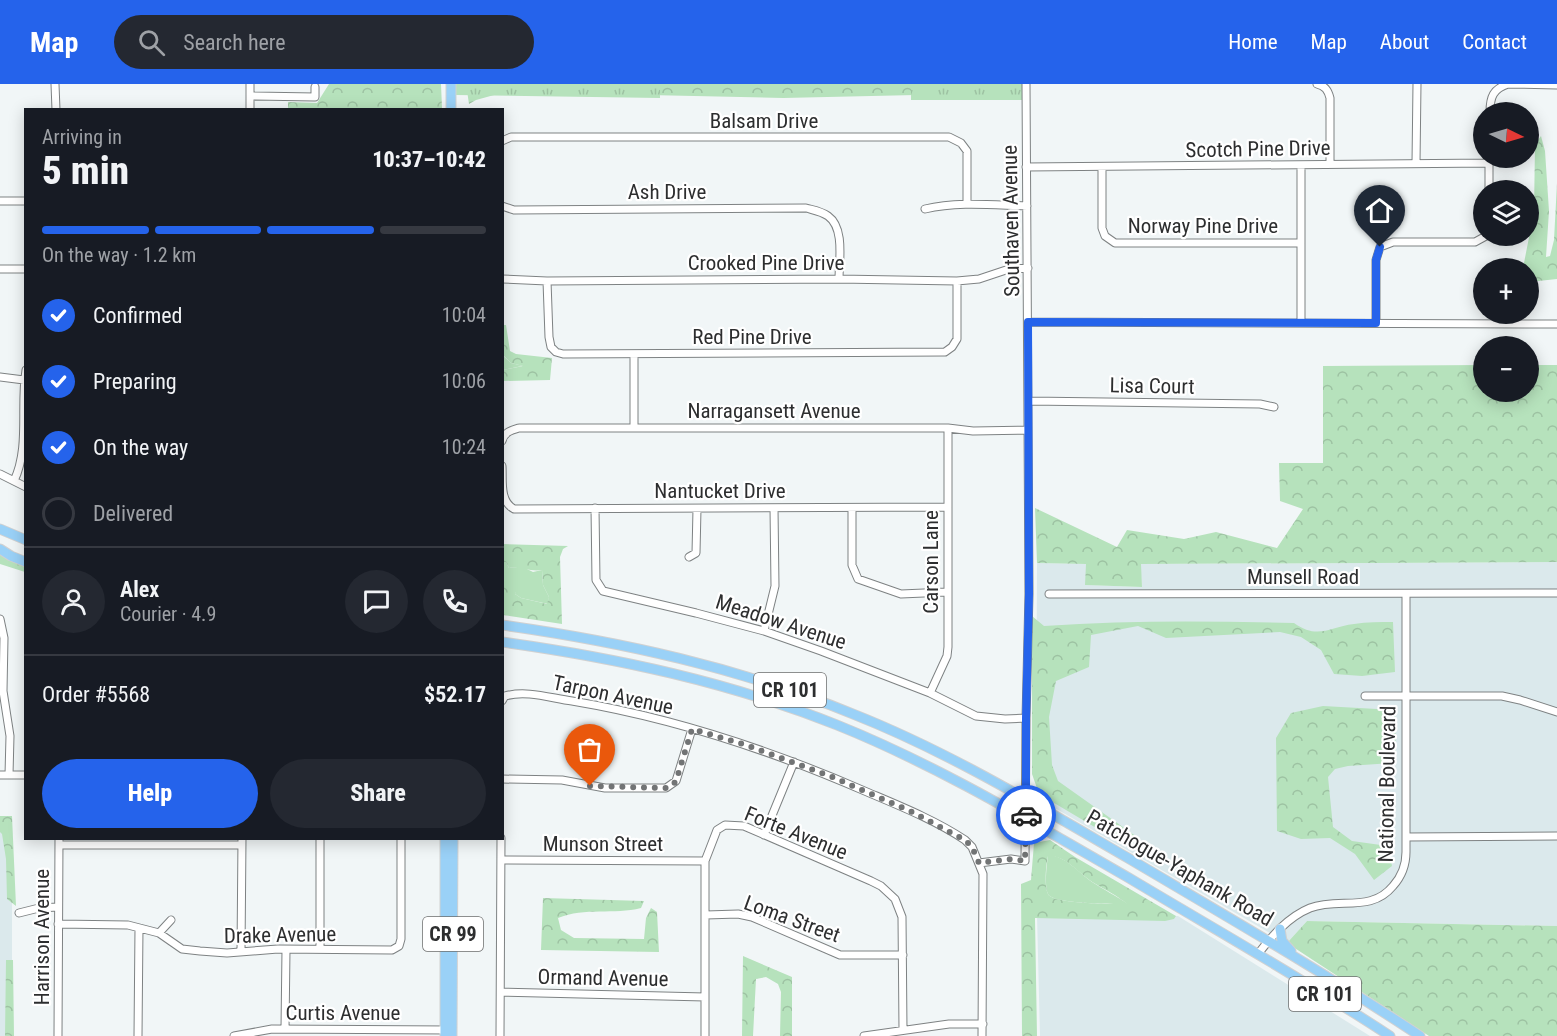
<!DOCTYPE html>
<meta charset="utf-8">
<style>
body{margin:0;font-family:"Roboto Condensed",sans-serif;background:#242831;color:#f1f3f6;height:100vh;display:flex;flex-direction:column;font-size:22px;white-space:nowrap}
*{box-sizing:border-box;margin:0}
p{font-size:20px;color:#9ea1a6}
.icon{flex:none;width:33px;height:33px;fill:none;stroke:currentColor;stroke-width:2;stroke-linecap:round;stroke-linejoin:round}
.map{position:relative;flex:1;overflow:hidden}
.panel{position:absolute;left:24px;top:24px;width:480px;height:732px;display:flex;flex-direction:column;background:#171b24;border-radius:0px;box-shadow:0 3px 15px #0003}
.panel>*{flex:none}
.needle{width:39px;rotate:95deg}
.fabs{position:absolute;left:1473px;top:18px;display:grid;gap:12px}
.fabs a{display:grid;place-items:center;width:66px;height:66px;border-radius:50%;background:#171b24;box-shadow:0 3px 15px #0003;font-size:30px}
.pin{position:absolute;display:grid;place-items:center;width:51px;height:51px;color:#fff;margin:-62px -26px;border-radius:50% 50% 50% 0;rotate:-45deg;box-shadow:0 0 6px #0007}
.pin .icon{rotate:45deg}
.courier{position:absolute;display:grid;place-items:center;width:60px;height:60px;margin:-30px;border:4px solid #2563eb;border-radius:50%;background:#fff;color:#222;box-shadow:0 2px 8px #0007}
.head em{font-style:normal;font-weight:800}
.head div{display:flex;flex-direction:column-reverse}
.head{display:flex;align-items:center;justify-content:space-between;height:102px;padding:0 18px}
h1{font-size:39px;font-weight:800;line-height:45px}
.bar{display:grid;grid-template-columns:repeat(4,1fr);gap:9px 6px;align-content:center;height:72px;padding:0 18px}
.bar i{height:8px;border-radius:4px;background:#363941}
.bar .active{background:#2563eb}
.bar p{grid-column:span 4}
.line{display:flex;align-items:center;gap:15px;padding:0 18px;border-top:2px solid #363941}
.line div{flex:1}
.round{display:grid;place-items:center;flex:none;width:63px;height:63px;border-radius:32px;background:#242831}
ol{padding:0 18px;list-style:none}
li{display:flex;align-items:center;gap:18px;height:66px}
li p{margin-inline-start:auto}
li .icon{padding:6px;border-radius:50%;background:#2563eb;color:#fff;stroke-width:4}
li:last-child{color:#9ea1a6}
li i{width:33px;height:33px;border:3px solid #363941;border-radius:50%}
.cta{display:flex;gap:12px;margin-top:auto;padding:12px 18px}
.cta a{flex:1;height:69px;border-radius:36px;background:#2563eb;color:#fff;font-size:24px;font-weight:800;line-height:69px;text-align:center}
.cta a+a{background:#242831;color:#f1f3f6}
header{display:flex;align-items:center;gap:36px;box-sizing:border-box;height:84px;padding:0 30px;background:#2563eb;color:#fff}
header strong{font-size:28px}
nav{display:flex;gap:33px;margin-inline-start:auto;font-size:21px}
.search{width:420px;height:54px;background:#242831;display:flex;align-items:center;gap:15px;box-sizing:border-box;padding:0 21px;border-radius:33px;color:#9ea1a6;font-size:22px}
.map>svg:first-child{display:block}
.built{fill:#dbe9ec}
.grass{fill:#b6e2bc}
.forest{fill:url(#forest-crowns);fill-rule:evenodd}
.park{fill:url(#park-tufts)}
.lines{fill:none;stroke-linecap:round;stroke-linejoin:round}
.minor-casing{stroke:#7e8283;stroke-width:9}
.major-casing{stroke:#d1d1d1;stroke-width:11}
.minor{stroke:#fff;stroke-width:7}
.major{stroke:#9ad1f7;stroke-width:9}
.done{stroke:#727475;stroke-width:6;stroke-dasharray:0 10.8}
.route{stroke:#2563eb;stroke-width:8}
.labels{text-anchor:middle;stroke-width:4.5;stroke-linejoin:round;paint-order:stroke}
.shield{fill:#fff;stroke:#6c6d6d;stroke-width:1.5}
.shield-label{font-size:20px;font-weight:bold;fill:#2d2e2f}
.street-label{font-size:21px;fill:#2d2e2f;stroke:#fff}
</style>
<header>
<strong>Map</strong>
<div class="search"><svg class="icon" aria-label="search" viewBox="0 0 24 24"><circle cx="10" cy="10" r="6"/><path d="M15 15l6 6"/></svg>Search here</div>
<nav><a>Home</a><a>Map</a><a>About</a><a>Contact</a></nav>
</header>
<div class="map">
<svg width="1557" height="952" viewBox="0 0 1557 952">
<defs>
<pattern id="forest-crowns" width="20" height="18" patternUnits="userSpaceOnUse" patternTransform="scale(1.5)"><rect width="20" height="18" fill="#b6e2bc"/><path d="M2 6a3 3 0 1 1 6 0M12 15a3 3 0 1 1 6 0" fill="none" stroke="#9dc2a2"/></pattern>
<pattern id="park-tufts" width="24" height="20" patternUnits="userSpaceOnUse" patternTransform="scale(1.5)"><rect width="24" height="20" fill="#b6e2bc"/><path d="M3 7l-1-3M5 7V3M7 7l1-3M15 17l-1-3M17 17v-4M19 17l1-3" fill="none" stroke="#9dc2a2"/></pattern>
</defs>
<rect width="100%" height="100%" fill="#f1f6f7"/>
<path class="built" d="M1557,478v364l-250,-5 -20,22 -251,-146 1,-234 49,1v21l56,2 -2,-23z
M0,736h12v216h-12z
M1037,831l141,1 192,120h-330z"/>
<path class="grass" d="M502,271l9,8 25,6 -7,4 -3,-1 -4,-6 -19,4z
M503,478h3l3,6 14,-1 10,5 9,-2 1,15 6,12 -1,7 -27,-6 -6,-4 1,-5 -12,-9 -1,4z
M1048,771c18,1 30,17 44,27 12,8 23,13 36,22 -13,0 -76,0 -80,-10 -4,-8 -1,-30 0,-39z"/>
<path class="forest" d="M329,0h112l1,24 -19,2 -135,-1v-7l29,1z
M466,0h450v11l-133,3 -278,-6 -29,8 -7,4z
M1541,52l4,15 4,60 -3,46 4,-1 4,-16 3,-57v96l-28,3 -1,-14h-5l11,-56 1,-68z
M503,241h3l4,26 6,3 36,4 -2,22 -47,1v-11l20,-4 -12,-3 -8,-8z
M1483,281l1,27h44l1,-27h28v197l-416,2 1,23 -57,-2 1,-21 -49,-1 -2,-55 82,39 10,-17 57,9 32,-7 61,16 26,-39 -23,-8 -1,-38h44v-97z
M503,460l65,2 -5,3 -3,8 2,67 -59,-9 1,-35 9,1 6,4 -4,9 6,4 26,6 2,-7 -6,-12 -1,-15c-11,2 -20,-3 -33,-2l-3,-6h-3z
M0,470l25,10v8l-25,-8z
M1032,532l12,10c83,-6 167,-5 250,-3 24,17 35,4 60,1 13,-2 26,-2 39,-2l2,50 -33,4 -28,-2 -13,-24 -20,-13 -21,-5 -114,6 -28,-12 -47,9 -2,32 -33,14 -7,36 3,48 6,16 79,56 -7,11 -91,-54 -7,-20z
M1323,622l72,4 1,44 -4,9 -44,3 -13,3 -7,8 5,50 19,14 36,5 4,20 -18,14 -19,-26 -25,-16 -29,1 -24,-8 -1,-93 15,-25z
M0,732h12l4,90 -9,-7 -1,-40 -4,-25 -2,-2z
M1050,756l25,17 101,59 -2,3 -9,2 -130,-3 2,118h-15l-1,-152 10,-4 3,-37zM1048,772c18,-1 31,18 46,27 11,7 23,12 33,21 -12,0 -75,0 -79,-10 -4,-8 -2,-30 0,-38z
M543,814l101,3 -3,7c-27,7 -56,-1 -83,10l3,12 13,8 70,1 2,-21 5,-10 6,4 2,40 -118,-2z
M1307,837l250,5v110h-128l-142,-93z
M743,872l49,21v59h-12l1,-44 -3,-8 -12,-7 -10,2 -3,57h-11z
M6,876h7l1,76h-9z"/>
<path class="park" d="M455,0h205v14l-205,-3z
M911,0h113v16h-113z"/>
<g class="lines">
<g class="minor-casing">
<path id="minor" d="M55,0l1,26
M1317,0c8,2 11,6 13,14v66
M250,12l65,1v-10
M250,26v-26
M1490,28c0,-15 3,-23 18,-28l49,1
M502,57l9,-4h438l12,6 6,8v53
M1489,74v32
M1416,79l1,-79
M1026,83l463,-4
M1102,83v61l3,8 10,7h186
M0,117h26
M502,122l12,4 292,-2c7,2 15,3 22,8 17,12 11,45 11,63
M925,125c33,-8 68,-4 102,-3
M0,185h26
M502,195l45,2 292,-2 118,2 22,-2 30,-10 19,-1
M547,197l2,56 2,10 5,5 7,2 382,-2 7,-5 5,-8v-58
M1028,238l529,2
M1301,239v-158
M1376,239v-63l4,-13 13,-5h82l11,-6
M634,271v72
M0,293l24,3
M1029,317l231,3 14,3
M502,357c2,-9 10,-11 17,-13h429l25,3 55,-1
M502,382c1,14 -3,35 12,43l434,-2
M0,390l26,13
M14,397c16,-34 6,-74 12,-111
M595,424l1,72 7,11 93,22 68,18 57,20 109,42 46,23 29,3 21,-1
M852,424v57l6,14 43,15 46,-2
M689,473l7,-4 1,-44
M1049,510l508,-1
M0,535l4,19 -1,53 7,45 -1,39
M764,547l11,-45 -1,-78
M930,609l17,-37 1,-9v-219
M1365,612h137l18,4 37,12
M502,617l3,-5c22,-6 45,2 67,5 102,17 201,50 295,91 33,14 68,28 98,48l7,7 11,27 -1,162
M0,691h26
M502,695l60,1 43,8h61l10,-7 16,-52
M764,751l30,-73
M1406,753l151,-1
M60,761h182
M501,776l204,1
M979,779l32,-4 14,2 1,-143 3,-124 -3,-510
M19,829l20,-5 19,-1
M706,831l32,-1 14,3 88,38h63
M58,840l70,1 31,8 23,16 18,2 27,2 51,-4 114,1 7,-4 2,-7v-101
M159,849l12,-13
M320,865v-111
M241,868l1,-114
M1258,870c14,-18 30,-37 52,-46 29,-11 61,5 83,-22 9,-10 13,-22 13,-34v-258
M501,908l204,5
M285,945l1,-79
M58,952l1,-198
M138,952l1,-108
M234,952l38,-7 178,1
M500,952l1,-198
M705,952v-175l12,-31 8,-5 19,1 127,55 10,5 14,13 7,18 1,113
M864,952l85,-12h34"/>
</g>
<g class="major-casing">
<path id="major" d="M451,26v-26
M0,445l26,11
M0,465l11,7 15,6
M502,541c121,17 238,43 351,89 96,38 185,92 275,144 98,58 197,115 292,178
M502,558c115,16 227,40 335,83 102,41 196,98 292,153 87,52 176,102 261,158
M1280,845l2,12 9,10
M445,952v-198
M452,952l1,-198"/>
</g>
<use href="#minor" class="minor"/>
<use href="#major" class="major"/>
</g>
<g class="lines">
<path class="done" d="M590,702l76,2 6,-2 4,-5 16,-52 54,16 84,31 80,35 55,29 7,7 7,16 32,-4 14,2 1,-46"/>
<path class="route" d="M1026,731v-97l3,-124 -1,-272 348,1v-63l4,-13"/>
</g>
<g class="labels">
<g class="shield">
<rect x="754" y="589" width="72" height="34" rx="4.5"/>
<rect x="423" y="833" width="60" height="34" rx="4.5"/>
<rect x="1289" y="893" width="72" height="34" rx="4.5"/>
</g>
<g class="shield-label">
<text x="790" y="613">CR 101</text>
<text x="453" y="857">CR 99</text>
<text x="1325" y="917">CR 101</text>
</g>
<g class="street-label">
<text x="764" y="44">Balsam Drive</text>
<text transform="translate(1258 65) rotate(-1)" y="7">Scotch Pine Drive</text>
<text x="667" y="115">Ash Drive</text>
<text transform="translate(1011 137) rotate(-91)" y="7">Southaven Avenue</text>
<text x="1203" y="149">Norway Pine Drive</text>
<text x="766" y="186">Crooked Pine Drive</text>
<text x="752" y="260">Red Pine Drive</text>
<text transform="translate(1152 302) rotate(1)" y="7">Lisa Court</text>
<text x="774" y="334">Narragansett Avenue</text>
<text x="720" y="414">Nantucket Drive</text>
<text transform="translate(931 478) rotate(-90)" y="7">Carson Lane</text>
<text x="1303" y="500">Munsell Road</text>
<text transform="translate(781 538) rotate(18)" y="7">Meadow Avenue</text>
<text transform="translate(613 611) rotate(12)" y="7">Tarpon Avenue</text>
<text transform="translate(1387 700) rotate(-89)" y="7">National Boulevard</text>
<text transform="translate(796 749) rotate(22)" y="7">Forte Avenue</text>
<text x="603" y="767">Munson Street</text>
<text transform="translate(1180 784) rotate(30)" y="7">Patchogue-Yaphank Road</text>
<text transform="translate(792 835) rotate(20)" y="7">Loma Street</text>
<text transform="translate(280 851) rotate(-1)" y="7">Drake Avenue</text>
<text transform="translate(42 853) rotate(-90)" y="7">Harrison Avenue</text>
<text transform="translate(603 894) rotate(1)" y="7">Ormand Avenue</text>
<text x="343" y="936">Curtis Avenue</text>
</g>
</g>
</svg>
<div class="fabs">
<a><svg class="needle" viewBox="-14 -14 28 28"><path d="M0-13l5 13h-10z" fill="#e53935"/><path d="M0 13l5-13h-10z" fill="#9ea1a6"/></svg></a>
<a><svg class="icon" aria-label="layers" viewBox="0 0 24 24"><path d="M12 4l9 5-9 5-9-5zM3 14l9 5 9-5"/></svg></a>
<a>+</a>
<a>−</a>
</div>
<div class="pin" style="left:590px;top:702px;background:#ea580c"><svg class="icon" aria-label="bag" viewBox="0 0 24 24"><path d="M5 8h14l-1 12H6zM9 8a3 3 0 0 1 6 0"/></svg></div>
<div class="pin" style="left:1380px;top:163px;background:#1f2937"><svg class="icon" aria-label="home" viewBox="0 0 24 24"><path d="M3 11l9-7 9 7M6 9v11h12V9"/></svg></div>
<div class="courier" style="left:1026px;top:731px"><svg class="icon" aria-label="car" viewBox="0 0 24 24"><path d="M5 17H2v-5l4-1 3-4h7l3 4 3 1v5h-3M9 17h6M6 11h13"/><circle cx="7" cy="17" r="2"/><circle cx="17" cy="17" r="2"/></svg></div>
<section class="panel">
<div class="head"><div><h1>5 min</h1><p>Arriving in</p></div><em>10:37–10:42</em></div>
<div class="bar"><i class="active"></i><i class="active"></i><i class="active"></i><i></i><p>On the way · 1.2 km</p></div>
<ol>
<li><svg class="icon" aria-label="check" viewBox="0 0 24 24"><path d="M5 12l5 5 9-10"/></svg>Confirmed<p>10:04</p></li>
<li><svg class="icon" aria-label="check" viewBox="0 0 24 24"><path d="M5 12l5 5 9-10"/></svg>Preparing<p>10:06</p></li>
<li><svg class="icon" aria-label="check" viewBox="0 0 24 24"><path d="M5 12l5 5 9-10"/></svg>On the way<p>10:24</p></li>
<li><i></i>Delivered</li>
</ol>
<div class="line" style="height:108px"><a class="round"><svg class="icon" aria-label="person" viewBox="0 0 24 24"><circle cx="12" cy="8" r="4"/><path d="M4 21q1-7 8-7t8 7"/></svg></a><div><b>Alex</b><p>Courier · 4.9</p></div><a class="round"><svg class="icon" aria-label="chat" viewBox="0 0 24 24"><path d="M4 5h16v11H9l-5 4z"/></svg></a><a class="round"><svg class="icon" aria-label="phone" viewBox="0 0 24 24"><path d="M5 4h4l2 5-3 2q2 4 5 5l2-3 5 2v4C11 20 4 13 5 4z"/></svg></a></div>
<div class="line" style="height:78px"><div>Order #5568</div><b>$52.17</b></div>
<div class="cta"><a>Help</a><a>Share</a></div>
</section>
</div>
